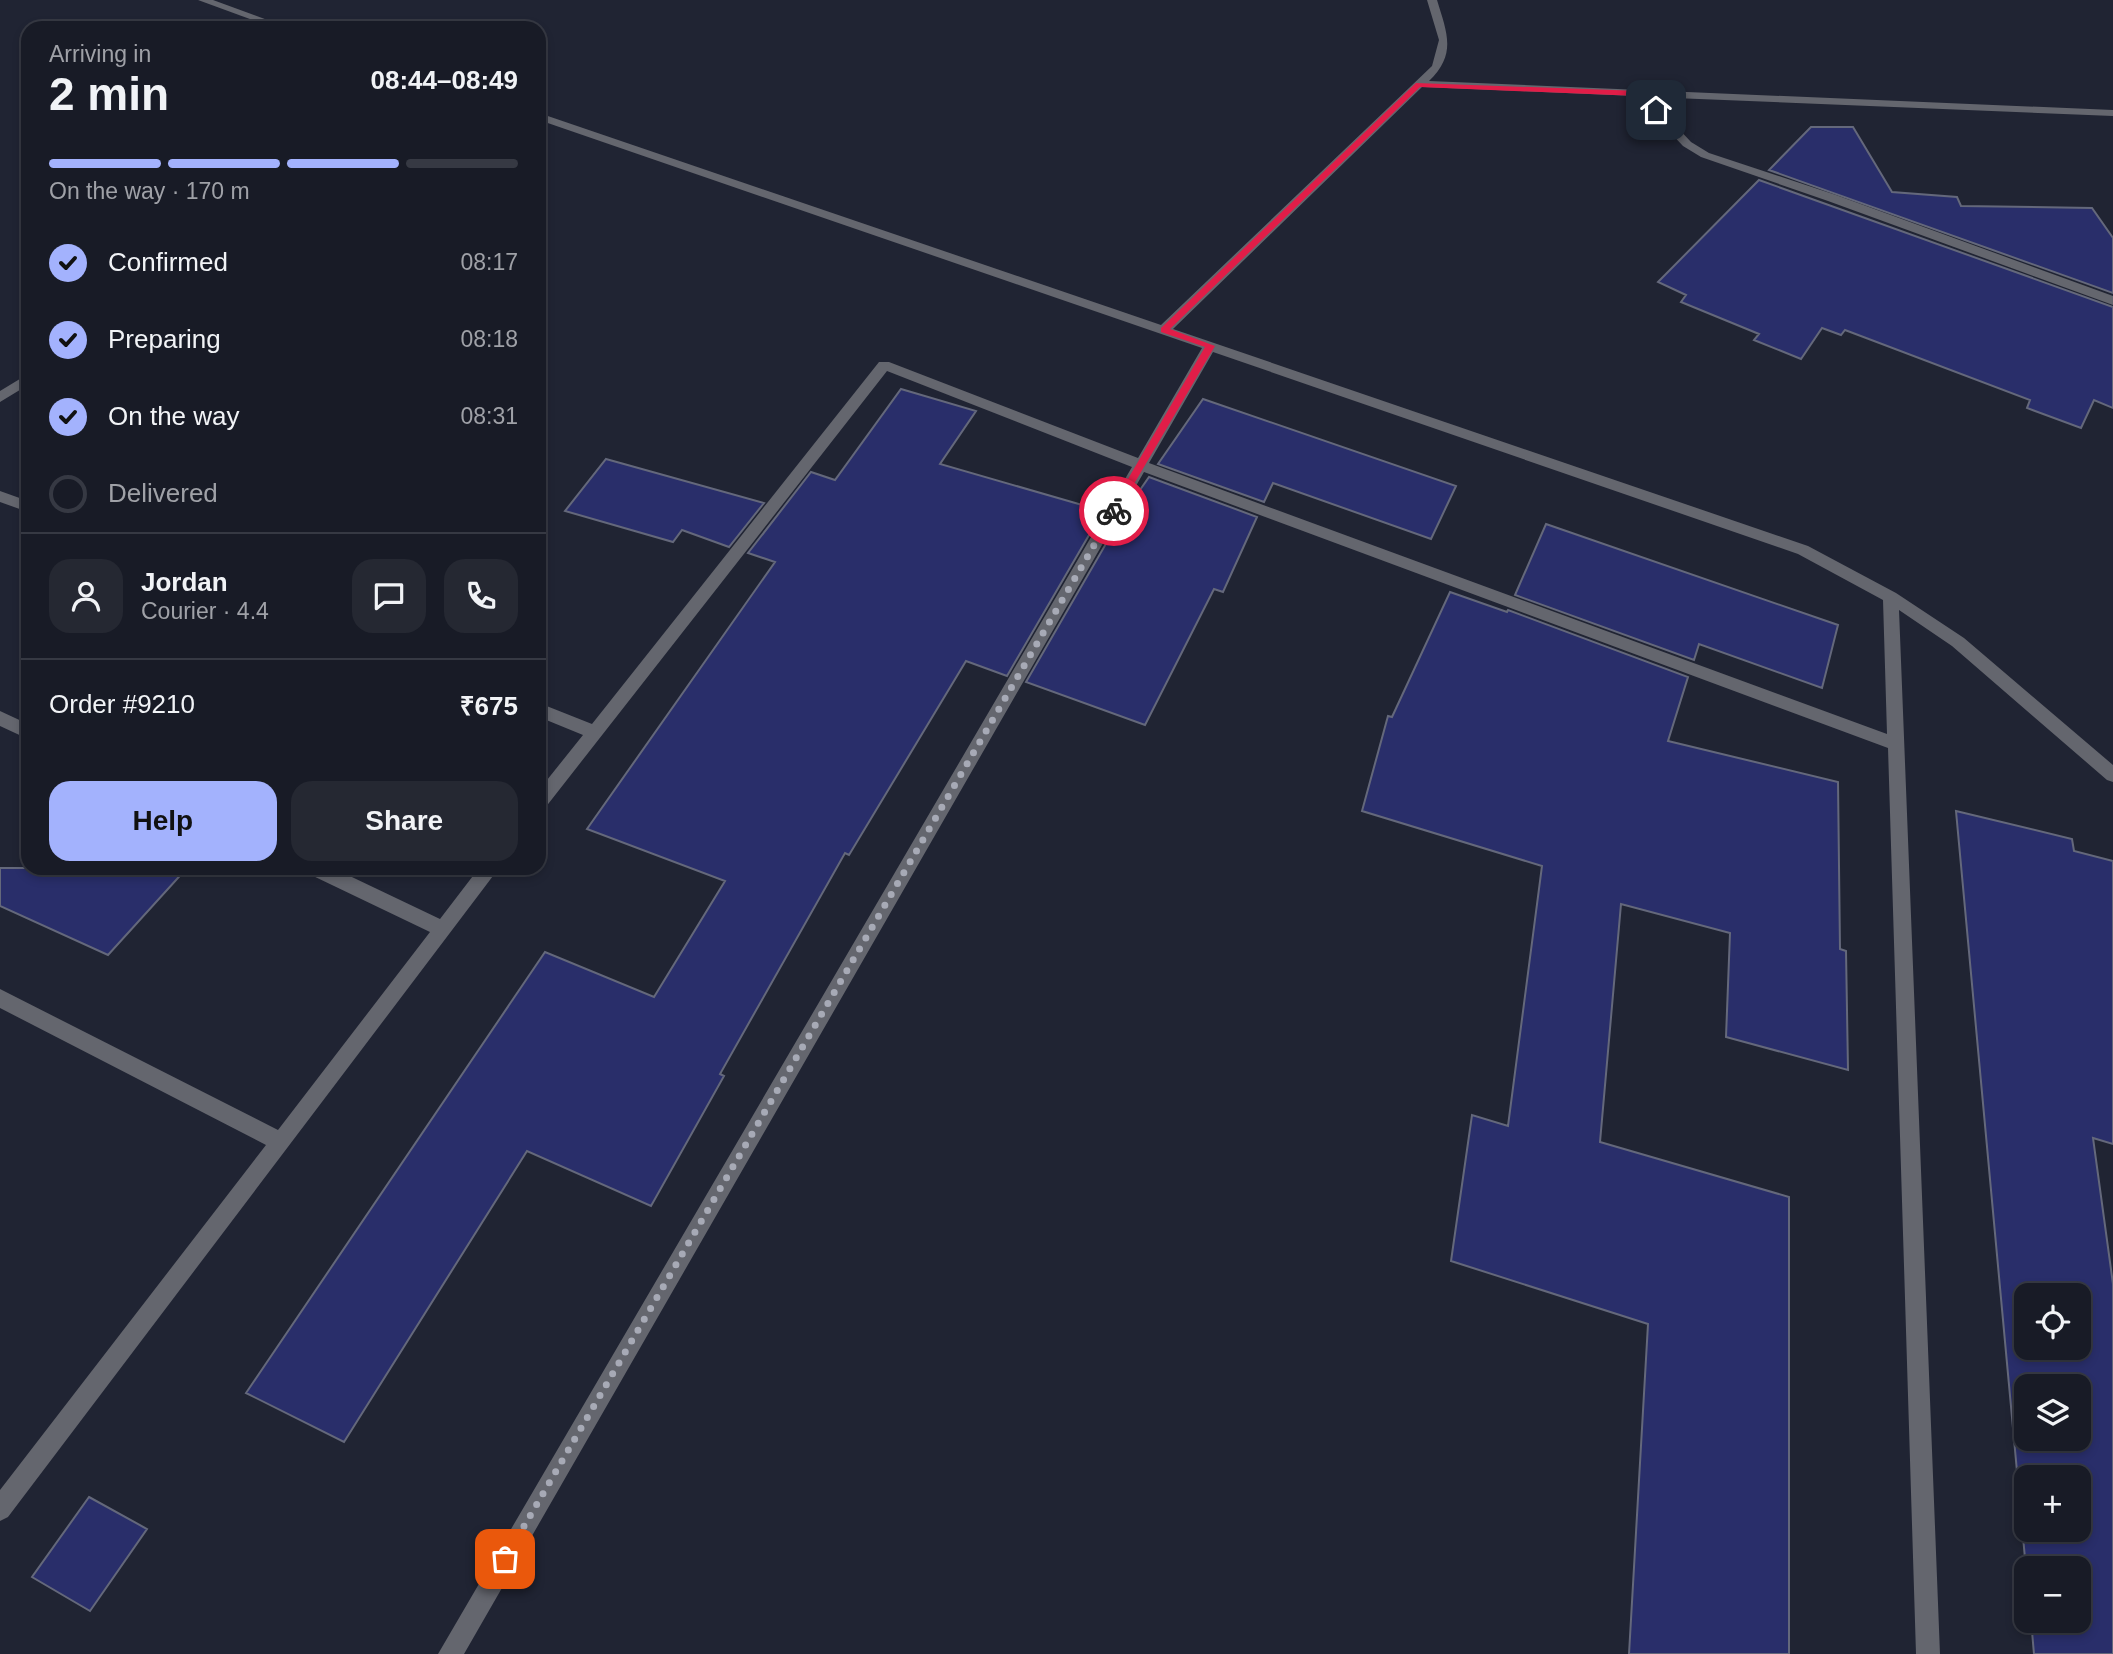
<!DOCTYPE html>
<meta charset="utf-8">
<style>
body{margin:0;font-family:Helvetica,sans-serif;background:#252832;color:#f1f3f6;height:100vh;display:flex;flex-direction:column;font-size:26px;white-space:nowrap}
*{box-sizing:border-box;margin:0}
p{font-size:23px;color:#9fa1a7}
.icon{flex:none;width:38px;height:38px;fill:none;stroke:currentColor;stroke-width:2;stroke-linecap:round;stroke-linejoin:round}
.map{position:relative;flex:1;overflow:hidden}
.side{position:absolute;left:21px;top:21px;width:525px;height:854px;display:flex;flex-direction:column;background:#181b26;border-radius:21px;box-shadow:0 4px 10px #0003,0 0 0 2px #363943}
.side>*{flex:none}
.controls{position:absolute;left:2014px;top:1283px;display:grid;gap:14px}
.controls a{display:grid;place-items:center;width:77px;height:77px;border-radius:14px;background:#181b26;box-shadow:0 4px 10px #0003,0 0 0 2px #363943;font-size:35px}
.pin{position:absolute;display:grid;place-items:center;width:60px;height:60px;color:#fff;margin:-30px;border-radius:14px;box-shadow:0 4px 10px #0006}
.courier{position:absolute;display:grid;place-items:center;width:70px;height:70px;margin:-35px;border:5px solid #e11d48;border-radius:50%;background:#fff;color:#222;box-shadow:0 2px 9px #0007}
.head em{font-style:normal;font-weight:600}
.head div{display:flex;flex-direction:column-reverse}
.head{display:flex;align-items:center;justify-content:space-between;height:119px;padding:0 28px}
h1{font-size:46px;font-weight:600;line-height:52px}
.bar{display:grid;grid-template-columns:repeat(4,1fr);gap:10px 7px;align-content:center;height:84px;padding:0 28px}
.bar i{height:9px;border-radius:5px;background:#363943}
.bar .active{background:#a3b2fd}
.bar p{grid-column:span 4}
.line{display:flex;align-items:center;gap:18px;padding:0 28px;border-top:2px solid #363943}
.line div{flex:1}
.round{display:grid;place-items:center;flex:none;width:74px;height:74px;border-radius:21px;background:#252832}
ol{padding:0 28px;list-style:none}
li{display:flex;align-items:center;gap:21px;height:77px}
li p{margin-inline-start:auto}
li .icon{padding:7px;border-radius:50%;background:#a3b2fd;color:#111;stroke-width:4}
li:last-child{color:#9fa1a7}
li i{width:38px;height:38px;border:4px solid #363943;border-radius:50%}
.cta{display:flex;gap:14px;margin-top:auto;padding:14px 28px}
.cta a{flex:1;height:80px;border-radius:21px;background:#a3b2fd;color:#111;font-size:28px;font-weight:600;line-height:80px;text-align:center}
.cta a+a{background:#252832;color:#f1f3f6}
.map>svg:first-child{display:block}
.building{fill:#292e6a;stroke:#64687b;stroke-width:2;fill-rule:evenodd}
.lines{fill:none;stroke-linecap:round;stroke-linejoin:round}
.minor{fill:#64666e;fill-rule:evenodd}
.route{fill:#e11d48}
.done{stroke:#a7aab6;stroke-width:7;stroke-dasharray:0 12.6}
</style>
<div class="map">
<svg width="2113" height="1654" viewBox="0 0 2113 1654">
<rect width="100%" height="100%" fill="#202433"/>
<path class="building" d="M1811,127h42l39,65 65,5 4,9 131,2 21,30v55l-344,-123z
M1759,180l354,127v101l-19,-8 -13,28 -54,-20 3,-8 -185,-70 -4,5 -19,-7 -21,31 -47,-19 5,-6 -78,-32 5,-7 -28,-13z
M901,389l75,22 -36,53 163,47 -96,165 -41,-15 -117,194 -4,-2 -125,221 4,2 -73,130 -124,-55 -183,291 -98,-49 299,-441 109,45 71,-116 -138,-52 188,-267 -27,-9 63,-81 24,8z
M1203,399l253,87 -25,53 -158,-56 -9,19 -106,-38z
M606,459l158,44 -35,44 -47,-17 -9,12 -108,-31z
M1149,477l108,40 -34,75 -9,-3 -69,136 -119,-43 96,-166z
M1546,524l292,101 -16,63 -123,-44 -5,16 -179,-65z
M1450,592l57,20 1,-2 180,67 -20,64 170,41 2,167 6,2 2,119 -122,-33 4,-104 -109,-29 -21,238 189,55v457h-160l19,-330 -197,-63 21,-146 36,11 34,-260 -180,-55 26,-95 4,1z
M1956,811l116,28 2,12 39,10v283l-20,-6 20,146v370h-79l-3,-34h48v-52l-53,1zM2026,1295h53v53h-53zM2026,1386h53v52h-53zM2026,1477h53v53h-53z
M0,868h187l-79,87 -108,-49z
M89,1497l58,32 -57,82 -58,-34z"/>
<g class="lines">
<path class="minor" d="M198,0h15l76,28h-15z
M1427,0h10c10,33 20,54 -8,81l684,29v6l-464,-19 42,45 18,11 127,42 277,101v9l-285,-104 -127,-44 -18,-11 -47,-50 -214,-9 -249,242 635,217 88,47 68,45 149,127v17l-6,-2 -155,-134 -53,-36 41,1044h-24l-28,-906 -744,-276 -680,1182h-26l694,-1187 -245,-96 -342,437 -6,2v-20l44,-55 -44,-18v-14l53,21 287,-362h10l249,96 64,-110 -663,-228v-7l622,212 271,-259 7,-26zM1213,352l585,202 85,46 4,134 -738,-271z
M28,374v11l-28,17v-11z
M0,491l28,10v11l-28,-10z
M0,711l28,13v15l-28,-13z
M306,868h27l107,51 39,-51h20l-491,649 -8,4v-31l266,-345 -266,-137v-19l278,141 152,-198 -121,-58z"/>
</g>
<path class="route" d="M1416,83l224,8 20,19 -7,2 -15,-16 -218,-9 -250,242 45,17 -98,167h-6v-5l94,-161 -44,-15v-4z"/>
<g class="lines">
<path class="done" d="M505,1559l609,-1048"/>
</g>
</svg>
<div class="controls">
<a><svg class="icon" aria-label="locate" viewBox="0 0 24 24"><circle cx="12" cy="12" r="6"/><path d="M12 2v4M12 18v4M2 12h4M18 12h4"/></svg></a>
<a><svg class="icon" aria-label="layers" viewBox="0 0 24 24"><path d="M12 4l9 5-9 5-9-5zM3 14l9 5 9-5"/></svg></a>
<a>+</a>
<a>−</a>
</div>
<div class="pin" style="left:505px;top:1559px;background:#ea580c"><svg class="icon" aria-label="bag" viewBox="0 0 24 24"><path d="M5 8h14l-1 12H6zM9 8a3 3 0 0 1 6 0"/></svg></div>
<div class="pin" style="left:1656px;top:110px;background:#1f2937"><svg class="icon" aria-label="home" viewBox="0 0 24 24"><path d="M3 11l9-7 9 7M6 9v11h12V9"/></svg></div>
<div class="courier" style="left:1114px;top:511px"><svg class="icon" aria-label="bike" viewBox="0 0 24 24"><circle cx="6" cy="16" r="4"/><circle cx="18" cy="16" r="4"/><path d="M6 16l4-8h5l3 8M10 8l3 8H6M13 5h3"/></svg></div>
<section class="side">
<div class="head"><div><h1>2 min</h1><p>Arriving in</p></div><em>08:44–08:49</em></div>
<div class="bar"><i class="active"></i><i class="active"></i><i class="active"></i><i></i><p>On the way · 170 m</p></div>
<ol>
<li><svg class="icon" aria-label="check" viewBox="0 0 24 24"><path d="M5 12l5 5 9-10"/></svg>Confirmed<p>08:17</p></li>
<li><svg class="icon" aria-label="check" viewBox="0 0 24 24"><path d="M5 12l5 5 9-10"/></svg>Preparing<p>08:18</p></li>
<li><svg class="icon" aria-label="check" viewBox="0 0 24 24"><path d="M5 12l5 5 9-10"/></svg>On the way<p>08:31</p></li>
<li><i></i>Delivered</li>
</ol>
<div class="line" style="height:126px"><a class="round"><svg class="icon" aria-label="person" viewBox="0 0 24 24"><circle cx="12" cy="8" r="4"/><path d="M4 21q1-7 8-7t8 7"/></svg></a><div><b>Jordan</b><p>Courier · 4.4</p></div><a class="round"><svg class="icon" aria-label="chat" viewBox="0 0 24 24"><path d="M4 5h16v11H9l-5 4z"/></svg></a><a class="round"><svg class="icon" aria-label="phone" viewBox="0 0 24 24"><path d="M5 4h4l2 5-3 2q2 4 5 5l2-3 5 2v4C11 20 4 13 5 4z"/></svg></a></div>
<div class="line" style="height:91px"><div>Order #9210</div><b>₹675</b></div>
<div class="cta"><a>Help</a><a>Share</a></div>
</section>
</div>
